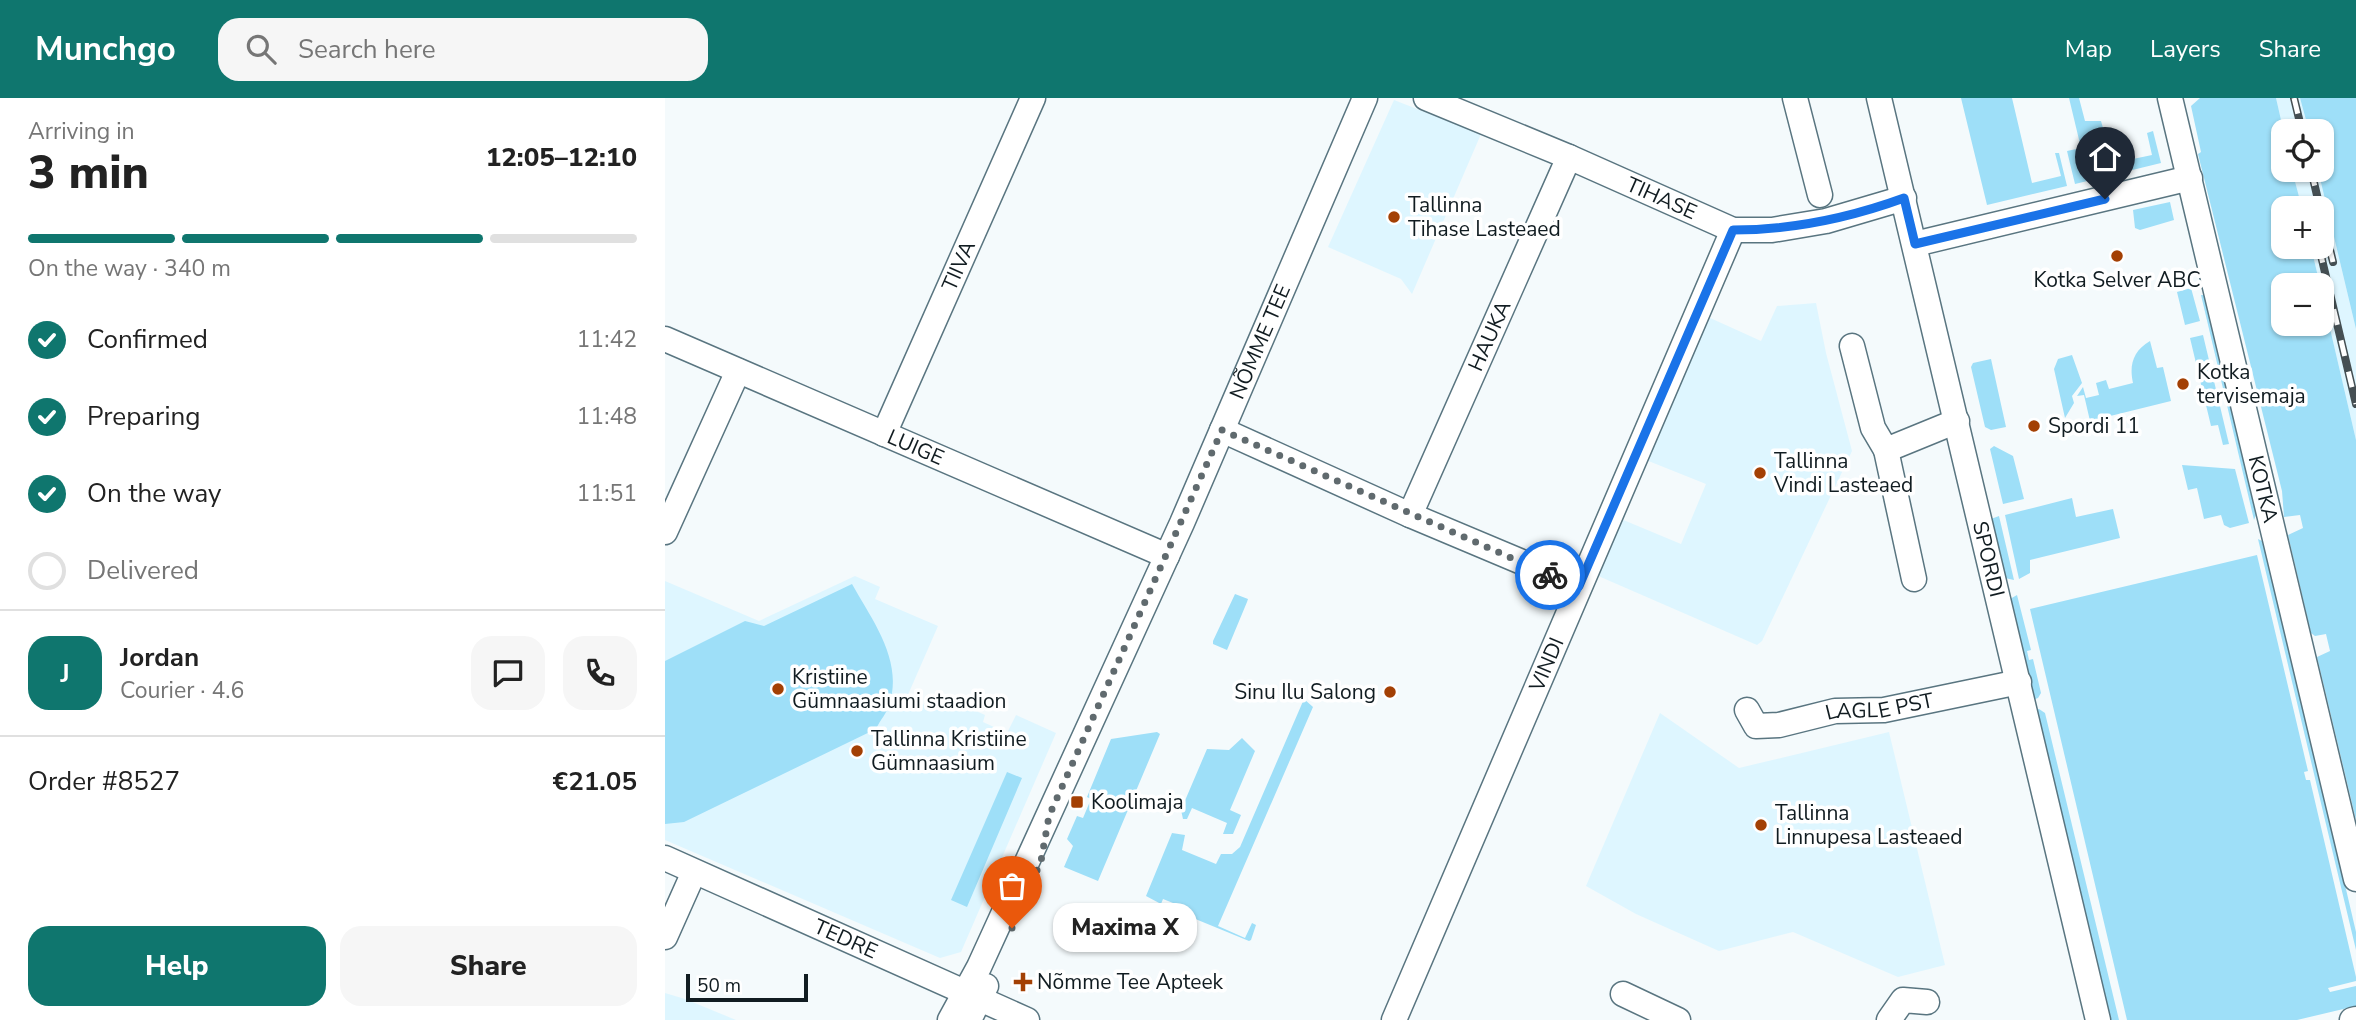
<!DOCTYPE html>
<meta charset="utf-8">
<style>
body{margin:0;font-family:"Nunito Sans",sans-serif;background:#f6f6f6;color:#222;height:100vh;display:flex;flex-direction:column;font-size:26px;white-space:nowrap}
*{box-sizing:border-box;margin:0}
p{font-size:23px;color:#767676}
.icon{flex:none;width:38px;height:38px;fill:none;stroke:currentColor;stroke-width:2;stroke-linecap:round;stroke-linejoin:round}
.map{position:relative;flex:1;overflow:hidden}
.panel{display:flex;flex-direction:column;background:#fff;width:665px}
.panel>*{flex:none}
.fabs{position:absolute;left:1606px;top:21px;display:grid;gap:14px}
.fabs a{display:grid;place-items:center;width:63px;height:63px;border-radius:14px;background:#fff;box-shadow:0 2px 5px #0004;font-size:35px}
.scale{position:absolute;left:21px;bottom:18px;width:122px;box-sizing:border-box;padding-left:7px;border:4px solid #111c21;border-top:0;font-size:19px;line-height:24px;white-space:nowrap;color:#111c21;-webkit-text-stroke:5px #fff;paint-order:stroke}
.pin{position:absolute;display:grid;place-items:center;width:60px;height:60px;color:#fff;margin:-72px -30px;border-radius:50% 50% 50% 0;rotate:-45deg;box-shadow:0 0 7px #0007}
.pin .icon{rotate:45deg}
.courier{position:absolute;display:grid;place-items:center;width:70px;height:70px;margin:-35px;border:5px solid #1a73e8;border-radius:50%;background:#fff;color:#222;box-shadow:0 2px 9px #0007}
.bubble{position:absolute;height:49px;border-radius:21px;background:#fff;box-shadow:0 2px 5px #0004;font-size:23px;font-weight:800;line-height:49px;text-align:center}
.headline em{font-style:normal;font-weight:800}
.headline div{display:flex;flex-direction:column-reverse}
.headline{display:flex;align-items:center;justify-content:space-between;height:119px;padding:0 28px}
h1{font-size:46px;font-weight:800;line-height:52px}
.bar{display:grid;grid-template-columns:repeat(4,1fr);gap:10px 7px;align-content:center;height:84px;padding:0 28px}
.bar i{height:9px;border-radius:5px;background:#e0e0e0}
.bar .current{background:#0f766e}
.bar p{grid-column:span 4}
.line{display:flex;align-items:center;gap:18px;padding:0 28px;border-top:2px solid #e0e0e0}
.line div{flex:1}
.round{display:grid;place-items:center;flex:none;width:74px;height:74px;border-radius:21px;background:#f6f6f6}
ol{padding:0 28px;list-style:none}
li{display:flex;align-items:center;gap:21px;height:77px}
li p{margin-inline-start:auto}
li .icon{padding:7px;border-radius:50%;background:#0f766e;color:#fff;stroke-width:4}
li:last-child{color:#767676}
li i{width:38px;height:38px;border:4px solid #e0e0e0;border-radius:50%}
.cta{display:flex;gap:14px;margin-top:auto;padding:14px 28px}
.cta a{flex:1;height:80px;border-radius:21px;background:#0f766e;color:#fff;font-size:28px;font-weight:800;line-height:80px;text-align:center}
.cta a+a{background:#f6f6f6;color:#222}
header{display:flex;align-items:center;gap:42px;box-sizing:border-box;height:98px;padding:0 35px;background:#0f766e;color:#fff}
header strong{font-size:33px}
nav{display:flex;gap:38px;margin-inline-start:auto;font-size:24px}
.search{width:490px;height:63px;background:#f6f6f6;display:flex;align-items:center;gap:18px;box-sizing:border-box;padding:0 24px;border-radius:21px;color:#767676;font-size:26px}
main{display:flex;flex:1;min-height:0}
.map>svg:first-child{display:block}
.built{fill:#def6ff}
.green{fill:#9edff8}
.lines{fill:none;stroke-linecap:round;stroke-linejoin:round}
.minor-casing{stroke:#597580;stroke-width:27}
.minor{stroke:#fff;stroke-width:24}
.rail-casing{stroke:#454f53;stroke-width:8}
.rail{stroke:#fff;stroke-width:5;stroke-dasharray:16;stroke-linecap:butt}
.done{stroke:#606a6e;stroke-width:7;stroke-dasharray:0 12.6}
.route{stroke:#1a73e8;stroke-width:9}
.poi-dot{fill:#a34004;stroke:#fff;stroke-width:2.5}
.labels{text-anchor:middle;stroke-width:7;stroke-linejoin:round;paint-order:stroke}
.street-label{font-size:21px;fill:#111c21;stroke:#fff}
.poi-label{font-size:21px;fill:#111c21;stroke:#fff;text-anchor:start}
</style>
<header>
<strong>Munchgo</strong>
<div class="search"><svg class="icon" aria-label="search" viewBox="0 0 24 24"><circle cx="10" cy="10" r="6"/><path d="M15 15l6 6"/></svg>Search here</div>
<nav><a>Map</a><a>Layers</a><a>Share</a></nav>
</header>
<main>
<section class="panel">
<div class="headline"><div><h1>3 min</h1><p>Arriving in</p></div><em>12:05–12:10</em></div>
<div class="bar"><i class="current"></i><i class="current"></i><i class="current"></i><i></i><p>On the way · 340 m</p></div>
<ol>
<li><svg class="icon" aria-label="check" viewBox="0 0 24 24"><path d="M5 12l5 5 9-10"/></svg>Confirmed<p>11:42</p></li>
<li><svg class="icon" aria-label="check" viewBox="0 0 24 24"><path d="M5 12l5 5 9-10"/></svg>Preparing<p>11:48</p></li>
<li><svg class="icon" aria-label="check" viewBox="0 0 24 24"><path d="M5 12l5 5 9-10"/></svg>On the way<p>11:51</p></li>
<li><i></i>Delivered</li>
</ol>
<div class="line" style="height:126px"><b class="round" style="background:#0f766e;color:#fff">J</b><div><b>Jordan</b><p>Courier · 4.6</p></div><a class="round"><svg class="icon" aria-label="chat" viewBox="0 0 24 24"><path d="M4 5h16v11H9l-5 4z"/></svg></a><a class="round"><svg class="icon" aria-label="phone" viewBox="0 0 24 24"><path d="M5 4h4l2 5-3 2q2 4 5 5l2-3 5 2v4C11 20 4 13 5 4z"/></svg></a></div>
<div class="line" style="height:91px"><div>Order #8527</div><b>€21.05</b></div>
<div class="cta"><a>Help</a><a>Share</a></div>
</section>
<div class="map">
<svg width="1691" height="922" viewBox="0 0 1691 922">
<rect width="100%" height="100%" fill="#f4fafc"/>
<path class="built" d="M1611,0h24l9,33 -25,2z
M729,2l87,34 -69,160 -11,-15 -73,-32z
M1627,72h26l38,159v111l-45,-193h11v-39h-20z
M1151,205l10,50 26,98 -90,190 -5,4 -161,-70 25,-56 60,25 25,-60 -60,-24 62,-143 53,24 16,-35z
M190,478l25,11 -5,12 63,27 -31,71 26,12 7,-14 45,20 -2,7 24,11 9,-18 40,18 -95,219 -21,6 -275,-118v-259l94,40z
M995,615l79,55 150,-36 56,233 -47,12 -105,-45 -74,19 -83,-37 -50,-28z
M0,895l20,6 51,21h-71z"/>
<path class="green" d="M1296,0h51l20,85 29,-7 -6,-23h4l8,33 -80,19z
M1404,0h10l6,23h16l2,7 -15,9 7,30 57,-12 -5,-22 6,-2 8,32 -86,21 -8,-33 14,-3z
M1535,0h76l8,35v37h8l10,38h-18v39h27l9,38h-36v39h38v-30l34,146v380l-39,-163 13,-6 -4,-17 -11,2 -4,-3 -23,-98 15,-7 -3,-13 -16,2 -2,-26 -84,-337 3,-2 -10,-46z
M1635,0h56v231l-38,-159h4v-39h-13z
M1505,104l4,18 -34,10 -5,-2 -2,-18z
M1526,190l9,33 -15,4 -8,-33z
M1536,197h3l52,220 -2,5z
M1538,237l26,109 -6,1 -5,-20 -7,1 -21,-88z
M1485,243l7,27 6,-1 8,34 -81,20 -6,-26 -7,1 6,-9 3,11 13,-3 -3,-12 10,-3 3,9 24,-6c-4,-18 0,-32 17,-42z
M1407,257l10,28 -10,13 2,7 -9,15 -11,-49 4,-10z
M1326,261l15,68 -15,3 -6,-3 -14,-60 2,-4z
M1329,348l19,10 11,43 -21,5 -13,-55z
M1517,367l53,4 14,54 -19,5 -6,-3 -3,-10 -17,4 -7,-31 -9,2z
M1407,400l4,19 37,-8 7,29 -90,22v13l-11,6 -14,-64z
M1334,418l15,64 -9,-2 -14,-59z
M1593,441l4,2 15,53 79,338v18z
M1592,457l51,216 -4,1 2,8h4l46,197v4l-28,7 2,4 26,-6v20l-59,14h-170l-97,-411z
M187,486c20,36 52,77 37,121 -2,8 -9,15 -13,24l-192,93 -19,2v-163l80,-40 19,5z
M570,496l13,5 -1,3 -20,48 -14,-6v-3z
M1352,497l14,55 -4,1 2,9 4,-1 8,34 -3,5 -8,3 -20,-102z
M639,601l9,8 -95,219 27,12 7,-15 4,2 -5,15 -2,1 -78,-32 2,-6 -10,-4 -2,5 -15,-8 26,-63 13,2 -3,15 34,14 5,-10h11l8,-7z
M1374,611l6,4 74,307h-12l-75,-310z
M492,634l3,2 -62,147 -34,-14 9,-21 -6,-7 10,-23 6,2 8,-19 -4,-2 24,-58z
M577,640l13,13 -25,59 11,5 -8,19h-10l4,-11 -35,-15 -5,11h-4l-2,-9 26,-61 22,1z
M342,674l15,6 -55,129 -16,-7z"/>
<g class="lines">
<g class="minor-casing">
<g id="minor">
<path id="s1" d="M761,0l143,59 164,73h39l54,-9 78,-23"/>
<path d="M1130,0l25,97"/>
<path id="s2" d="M1214,0l219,922"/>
<path id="s3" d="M1505,0l186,781"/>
<path d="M1250,146l275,-66"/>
<path id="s4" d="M0,241l502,217"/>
<path d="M1187,248l21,82 13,22 71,-29"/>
<path d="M557,332l188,85 169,71"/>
<path id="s5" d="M219,336l149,-336"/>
<path d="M1221,352l28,129"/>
<path id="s6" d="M745,417l159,-358"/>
<path d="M0,434l73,-161"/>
<path id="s7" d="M1082,612l9,16 23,-1 56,-14 49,-1 135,-28"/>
<path id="s8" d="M0,760l362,162"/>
<path d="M0,839l29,-65"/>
<path d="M958,896l55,26"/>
<path id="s9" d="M285,922l29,-53 203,-444 183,-425"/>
<path d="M304,922l17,-34"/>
<path id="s10" d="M729,922l339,-790"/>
<path d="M1224,922l14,-20 24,2"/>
<path d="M1687,922l4,-1"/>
</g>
</g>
<use href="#minor" class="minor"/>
<g class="rail-casing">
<path id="rail" d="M1629,0l8,33
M1646,72l9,38
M1657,119l11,45
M1654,149l37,157"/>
</g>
<use href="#rail" class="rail"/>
</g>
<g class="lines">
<path class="done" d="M347,830l29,-67 8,-45 173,-386 328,145"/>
<path class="route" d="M885,477l29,11 154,-356c58,0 116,-12 171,-32l11,46 190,-45"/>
</g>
<g class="poi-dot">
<circle cx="729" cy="119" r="7"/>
<circle cx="1452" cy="158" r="7"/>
<circle cx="1518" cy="286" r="7"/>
<circle cx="1369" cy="328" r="7"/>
<circle cx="1095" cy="375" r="7"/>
<circle cx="113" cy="591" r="7"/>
<circle cx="725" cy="594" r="7"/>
<circle cx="192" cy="653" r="7"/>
<rect x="405" y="697" width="14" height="14" rx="3.5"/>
<circle cx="1096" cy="727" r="7"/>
<path d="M354.5 873.5h7v7h7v7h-7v7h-7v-7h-7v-7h7z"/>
</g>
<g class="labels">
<g class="street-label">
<text dy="7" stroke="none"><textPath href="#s1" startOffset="256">TIHASE</textPath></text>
<text dy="7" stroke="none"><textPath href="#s5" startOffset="184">TIIVA</textPath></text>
<text dy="7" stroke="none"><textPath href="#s6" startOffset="196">HAUKA</textPath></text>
<text dy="7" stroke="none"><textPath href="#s9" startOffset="746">NÕMME TEE</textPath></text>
<text dy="7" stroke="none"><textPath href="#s4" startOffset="273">LUIGE</textPath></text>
<text dy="7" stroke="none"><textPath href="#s3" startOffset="402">KOTKA</textPath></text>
<text dy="7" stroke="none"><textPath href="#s2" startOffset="474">SPORDI</textPath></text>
<text dy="7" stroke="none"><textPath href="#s10" startOffset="387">VINDI</textPath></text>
<text dy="7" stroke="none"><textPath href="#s7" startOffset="144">LAGLE PST</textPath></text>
<text dy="7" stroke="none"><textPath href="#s8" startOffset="198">TEDRE</textPath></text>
</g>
<g class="poi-label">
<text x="743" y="114">Tallinna<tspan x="743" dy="24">Tihase Lasteaed</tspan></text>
<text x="1452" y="189" text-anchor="middle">Kotka Selver ABC</text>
<text x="1532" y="281">Kotka<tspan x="1532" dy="24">tervisemaja</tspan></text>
<text x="1383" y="335">Spordi 11</text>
<text x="1109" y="370">Tallinna<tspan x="1109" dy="24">Vindi Lasteaed</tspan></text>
<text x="127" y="586">Kristiine<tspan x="127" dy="24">Gümnaasiumi staadion</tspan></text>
<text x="711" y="601" text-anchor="end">Sinu Ilu Salong</text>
<text x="206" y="648">Tallinna Kristiine<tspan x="206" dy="24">Gümnaasium</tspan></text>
<text x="426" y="711">Koolimaja</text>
<text x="1110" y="722">Tallinna<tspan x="1110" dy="24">Linnupesa Lasteaed</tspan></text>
<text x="372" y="891">Nõmme Tee Apteek</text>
</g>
</g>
</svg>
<div class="fabs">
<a><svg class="icon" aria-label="locate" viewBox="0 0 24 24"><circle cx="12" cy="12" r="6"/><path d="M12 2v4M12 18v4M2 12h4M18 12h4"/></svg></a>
<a>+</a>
<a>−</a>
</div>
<div class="scale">50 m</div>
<div class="pin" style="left:347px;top:830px;background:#ea580c"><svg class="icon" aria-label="bag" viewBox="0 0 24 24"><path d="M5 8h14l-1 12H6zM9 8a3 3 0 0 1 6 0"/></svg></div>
<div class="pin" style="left:1440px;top:101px;background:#1f2937"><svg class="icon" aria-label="home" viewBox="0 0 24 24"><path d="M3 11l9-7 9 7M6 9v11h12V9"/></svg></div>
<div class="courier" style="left:885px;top:477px"><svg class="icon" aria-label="bike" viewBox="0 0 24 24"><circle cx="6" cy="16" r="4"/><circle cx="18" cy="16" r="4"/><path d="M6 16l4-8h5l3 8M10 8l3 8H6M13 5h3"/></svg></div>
<div class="bubble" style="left:388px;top:805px;width:144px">Maxima X</div>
</div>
</main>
